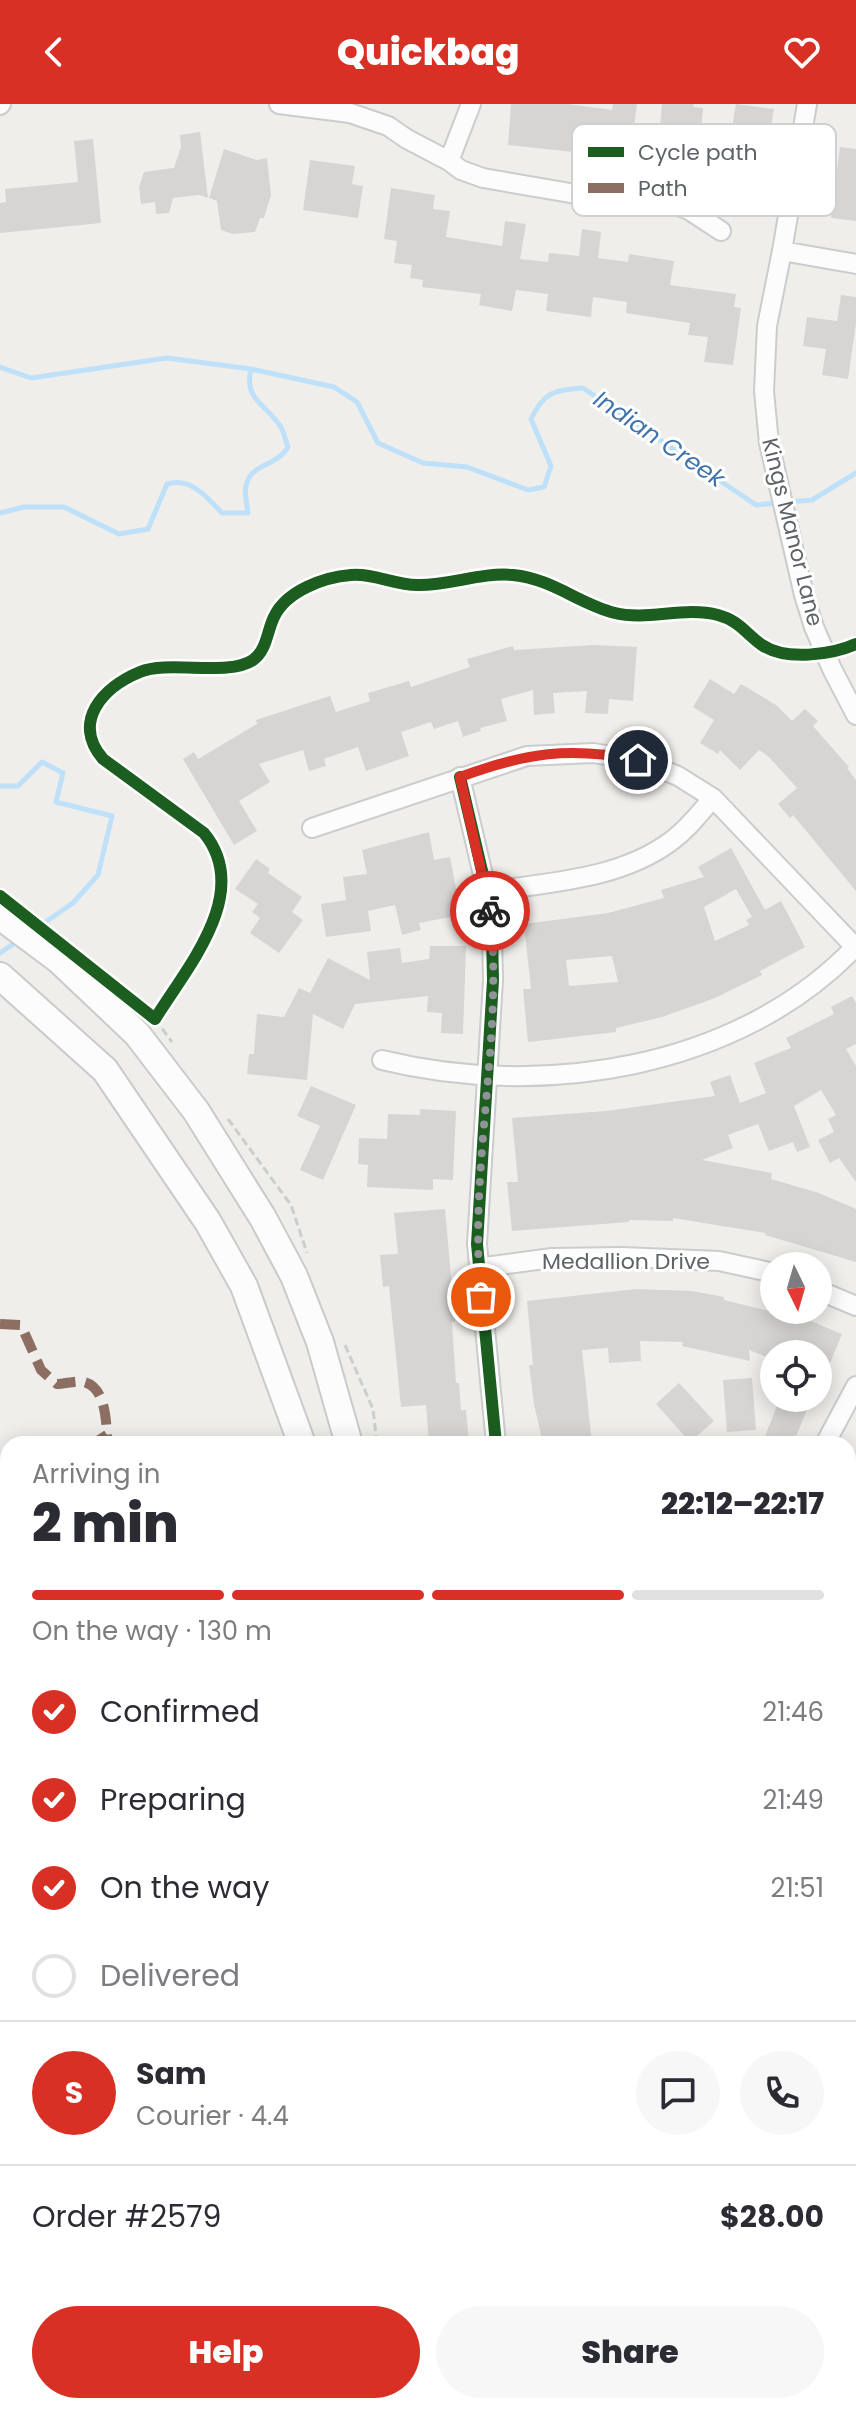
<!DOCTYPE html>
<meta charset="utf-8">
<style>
body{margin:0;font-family:Poppins,sans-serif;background:#f7f7f7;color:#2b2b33;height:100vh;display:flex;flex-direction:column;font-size:30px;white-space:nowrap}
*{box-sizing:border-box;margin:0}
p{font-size:26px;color:#7c7c81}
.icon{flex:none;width:44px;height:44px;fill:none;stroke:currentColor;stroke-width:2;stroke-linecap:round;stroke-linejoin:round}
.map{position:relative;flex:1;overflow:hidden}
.drawer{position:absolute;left:0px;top:1332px;width:856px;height:978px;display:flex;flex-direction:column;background:#fff;border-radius:24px 24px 0 0;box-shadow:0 4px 20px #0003}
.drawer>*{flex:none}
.needle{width:52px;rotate:175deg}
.controls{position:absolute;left:760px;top:1148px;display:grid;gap:16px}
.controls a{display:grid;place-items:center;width:72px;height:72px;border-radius:50%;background:#fff;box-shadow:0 4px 20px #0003;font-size:40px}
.pin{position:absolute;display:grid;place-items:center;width:68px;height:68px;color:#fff;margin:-34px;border:4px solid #fff;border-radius:50%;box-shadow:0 2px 8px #0007}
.courier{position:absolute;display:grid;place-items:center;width:80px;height:80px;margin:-40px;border:6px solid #d93025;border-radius:50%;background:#fff;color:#222;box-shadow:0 2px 10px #0007}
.summary em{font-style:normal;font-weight:800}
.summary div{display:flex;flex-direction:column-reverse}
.summary{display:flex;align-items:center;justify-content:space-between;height:136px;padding:0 32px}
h1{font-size:52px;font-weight:800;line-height:60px}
.bar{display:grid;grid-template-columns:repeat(4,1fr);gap:12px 8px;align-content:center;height:96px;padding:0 32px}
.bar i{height:10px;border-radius:6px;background:#e1e1e2}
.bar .current{background:#d93025}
.bar p{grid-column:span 4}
.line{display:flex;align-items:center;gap:20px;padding:0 32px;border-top:2px solid #e1e1e2}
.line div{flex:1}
.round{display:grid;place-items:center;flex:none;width:84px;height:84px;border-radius:42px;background:#f7f7f7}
ol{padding:0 32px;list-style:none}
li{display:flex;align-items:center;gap:24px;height:88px}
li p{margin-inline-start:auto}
li .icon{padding:8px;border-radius:50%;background:#d93025;color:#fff;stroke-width:4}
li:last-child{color:#7c7c81}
li i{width:44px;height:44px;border:4px solid #e1e1e2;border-radius:50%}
.primary-button{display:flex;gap:16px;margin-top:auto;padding:16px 32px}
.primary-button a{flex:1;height:92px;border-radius:48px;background:#d93025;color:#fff;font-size:32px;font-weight:800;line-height:92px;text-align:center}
.primary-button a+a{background:#f7f7f7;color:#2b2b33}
header{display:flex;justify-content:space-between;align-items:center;height:104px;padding:0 32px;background:#d93025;color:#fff;font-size:36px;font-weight:800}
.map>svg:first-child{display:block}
.commercial{fill:#f7f3e4}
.water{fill:#bfe0f9}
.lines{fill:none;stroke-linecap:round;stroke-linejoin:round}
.stream{stroke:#bfe0f9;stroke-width:5}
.building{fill:#d6d5d3;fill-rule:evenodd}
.lane-casing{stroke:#cbcccc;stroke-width:13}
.street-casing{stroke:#cbcccc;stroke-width:22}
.secondary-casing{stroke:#cacacb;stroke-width:30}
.path{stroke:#cacfcc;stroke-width:3;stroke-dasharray:8 4;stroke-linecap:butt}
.lane{stroke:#fdfcfc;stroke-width:9}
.street{stroke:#fdfcfc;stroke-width:18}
.secondary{stroke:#fdfcfc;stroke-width:26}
.quiet{stroke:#8d6e63;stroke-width:10;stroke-dasharray:20 10;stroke-linecap:butt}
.cycleway-casing{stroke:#fff;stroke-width:17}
.cycleway{stroke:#1b5e20;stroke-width:12}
.done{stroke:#919496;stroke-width:8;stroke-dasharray:0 14.4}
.route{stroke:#d93025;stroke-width:10}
.labels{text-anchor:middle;stroke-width:6;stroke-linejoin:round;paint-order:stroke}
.street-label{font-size:22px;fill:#5f6368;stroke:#fff}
.water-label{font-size:24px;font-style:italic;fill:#4174aa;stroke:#fff}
.key{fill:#fff;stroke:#cfd0d2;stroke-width:2}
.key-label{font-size:22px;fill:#5f6368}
</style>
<header><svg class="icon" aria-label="back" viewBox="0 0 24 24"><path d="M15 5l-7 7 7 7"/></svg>Quickbag<svg class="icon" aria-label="heart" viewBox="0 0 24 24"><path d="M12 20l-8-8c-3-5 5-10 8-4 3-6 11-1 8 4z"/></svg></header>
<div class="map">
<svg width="856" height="2309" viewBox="0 0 856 2309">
<rect width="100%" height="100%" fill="#efeeea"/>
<path class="commercial" d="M8,1792v510h312v7h-320v-516z"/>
<path class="water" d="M856,2029v72l-8,-6v-55z"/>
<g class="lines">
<path class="stream" d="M0,263l31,11 136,-20 84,11 83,18 23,15 21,41 45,20 44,4 61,23 16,-3 7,-21 -20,-47c13,-27 23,-29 52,-31l173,117 21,-2
M787,398l25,-2 44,-27
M0,409l24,-6h40l55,27 29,-5 19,-45c24,-7 40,13 55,29h26c-1,-8 -4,-20 -2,-27 5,-24 30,-18 42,-39 -3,-8 -4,-18 -10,-24 -16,-21 -34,-25 -27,-54
M0,682h18l24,-24 21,11 -7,29 56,14 -14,59 -25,28 -39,27
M0,849l19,-13"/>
</g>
<path class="building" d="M511,0h57l44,6 1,-6h24l-7,54 -122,-13z
M662,0h32l-1,3 10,1 -4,43 28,5 9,-52 38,5 -13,72 -52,-10 1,-5 -53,-5z
M200,28l8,66 -9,-3 -26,3 -4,15 -13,1 -1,-12 -14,2 -2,-17 5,-15 30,-4 7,-21 -1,-12z
M93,35l8,84 -101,10v-30l6,-1 -1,-13 73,-7 -4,-41z
M840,43l16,2v72l-25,-3z
M224,45l33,11 10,-2 4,37 -7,23h-4l-5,14 -22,2 -12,-4 -4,-29 -8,-3z
M310,56l45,6 -3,18 11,2 -5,32 -55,-8z
M391,84l44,7 -2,14 17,2 -4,26 56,9 3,-25 21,3 -6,35 28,3 1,-9 30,3 3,-27 19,3 -3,26 30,4 1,-8 45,7 -4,24 66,9 -2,13 7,1 -8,57 -29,-3 4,-25 -20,-2 2,-12 -64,-10 1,-11 -34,-5 -2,20 -45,-6 2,-17 -32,-4 -4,21 -33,-6 2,-11 -59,-7 1,-7 -13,-2 2,-13 -18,-2 3,-22 -13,-2z
M841,191l15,2v26l-8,56 -26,-4 4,-26 -23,-3 4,-29 30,4z
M594,541l43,2 -4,54 -24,-2 -1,15 -23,-1 2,-22 -34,2 2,20 -21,2 -1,-25 -32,9 6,22 -27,7 1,3 -18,6 -5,-16 -24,8 -3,-7 -30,10 8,24 -43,15 -8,-24 -34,12 2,7 -17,5 -6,-21 -44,14 11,18 -31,19 18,30 -23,14 -51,-86 11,-7 4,7 59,-35 -1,-4 74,-24 6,16 34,-11 -2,-8 41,-12 2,6 59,-20 -3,-8 46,-13 1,4z
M710,575l24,15 7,-10 35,21 16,16 13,-12 13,12 -5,5 36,41 -2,1 9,12v111l-63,-76 -3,3 -12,-14 19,-16 -28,-31 -10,-7 -19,20 -20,-20 -2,4 -18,-11 14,-23 -21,-13z
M429,728l5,28 16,-3 11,58 -42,8 2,7 -19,5 -7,-30 -27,6 3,20 -45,6 -5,-33 25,-4 -3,-23 24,-3 -5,-24z
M731,744l34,62 16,-9 24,46 -45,24 2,4 -47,23 -53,19 -46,11v4l-88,10 -5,-53h8l-7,-65 84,-11 56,-15 -3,-8 43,-13 -6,-10zM736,785l16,28 -6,3 3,5 -34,16 -11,-34zM612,852l6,26 -49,4 -3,-26z
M256,755l14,10 -2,4 34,24 -10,15 11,8 -24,33 -29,-20 10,-15 -8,-6 6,-8 -23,-15z
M430,842h36l-3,88 -22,-1 1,-20 -15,-1 1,-16 -73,8 -12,25 -30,-15 -6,66 -60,-6 2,-20h5l3,-40 27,3 15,-29 11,5 18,-35 42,22 -3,-28 33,-4 2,15 27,-4z
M852,892l4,7v41l-10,5 10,17v116l-17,-24 -9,5 -12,-23 16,-8 -6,-13 8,-4 -15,-25 -27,16 16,41 -13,5 -4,-10 -24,9 -11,-27 -30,11 5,13 -31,12 70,13 -1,6 48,14 37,16v53l-91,-27 1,-2 -93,-15v3l-44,-1v2l-117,9 -5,-49h11l-6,-64 94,-7 109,-15 -5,-14 20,-7 10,28 26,-10 -12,-30 37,-15 -5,-10 48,-24 -3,-7z
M311,982l45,19 -33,75 -23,-10 20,-44 -23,-10z
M420,1005l36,2 -3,69 -20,-1v11l-66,-3 1,-22 -10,-1 1,-26 28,1 1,-25 32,1z
M445,1105l10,113h-3l4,61h3l2,27h5l3,32 -40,2 -3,-39 -25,2 -12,-121 -6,1 -3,-32 18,-1 -4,-41z
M636,1185l56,2 32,6v3l62,15 2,-5h7l13,5 -2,4 36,15 -24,58v-38h-44v6l-25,-10 1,11 -68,-15 1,-4 -43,-1 1,20 -32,2 -1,-15 -26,2 10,94h-49l-9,-40 -5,-39h4l-6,-64z
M752,1274l4,52 -29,2 -4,-52z
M679,1279l35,38 -24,21 -34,-38z
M780,1294h18l12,4 -17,42h-31z"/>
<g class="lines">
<g class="lane-casing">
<path id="lane" d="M0,2154h8
M260,2302l43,7
M307,2309l77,-4"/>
</g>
<g class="street-casing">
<path id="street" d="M279,0l71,9 38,13 19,13 42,22 12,9 22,8 93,16 85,6 28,10 32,21
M807,0l-25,147 -15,75 -3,65 5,52 35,152 10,32 18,42 24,46
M0,1l1,-1
M449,57l22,-57
M782,147l74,13
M460,673l27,115 5,43 1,45 -16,264 19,200
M312,724l215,-72 66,-3 45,7 40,16 35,22 143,150
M487,788c61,-10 131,-12 183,-50 17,-12 29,-28 43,-44
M382,956c159,39 356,10 474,-114
M478,1164l74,-10 70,-1 97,4 55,12
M818,1186l38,16
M825,1340l31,-58
M848,1564l8,-7
M848,1756l8,13
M848,2148l8,-1
M589,2302v7
M796,2302l1,7
M387,2305l26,-3"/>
</g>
<g class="secondary-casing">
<path id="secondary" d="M0,812l59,44 78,74 59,77 67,107 31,58 26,66 29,102
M0,872l105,94 103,152 36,64 58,158
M387,2302v7
M438,2302v7"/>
</g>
<path class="path" d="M155,915l17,23
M228,1015l63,86 16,48
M345,1241l28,64 4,35"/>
<use href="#lane" class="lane"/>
<use href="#street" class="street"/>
<use href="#secondary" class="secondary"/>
<path class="quiet" d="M0,1220l21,1 20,45 16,14c8,0 20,-4 27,-2 21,5 22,37 23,53l-14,9
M0,1416l8,12
M0,1583l8,4
M0,1708l8,8
M0,1824l8,8
M0,1983l8,-8
M0,2089l8,-6
M0,2212l8,6
M84,2302l5,7
M166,2302l7,7"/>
<g class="cycleway-casing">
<path id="cycleway" d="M460,673l27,115 5,43 1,45 -16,264 19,200
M0,792l155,123c32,-52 98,-126 49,-186l-101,-74c-32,-37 0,-72 37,-87 29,-12 88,5 113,-12 14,-10 14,-29 21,-43 12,-26 50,-40 77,-42 22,-2 44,10 66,10 32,1 63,-13 96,-10 40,4 66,29 102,38 33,8 69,-7 103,2 22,6 27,18 44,30 23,16 70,10 94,-1"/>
</g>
<use href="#cycleway" class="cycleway"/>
</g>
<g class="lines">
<path class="done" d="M481,1193c-13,-129 23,-258 9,-386"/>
<path class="route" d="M490,807l-30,-134c65,-24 110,-31 178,-17"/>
</g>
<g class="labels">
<g class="street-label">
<text transform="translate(793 428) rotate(76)" y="8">Kings Manor Lane</text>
<text x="626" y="1165">Medallion Drive</text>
</g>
<g class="water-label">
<text transform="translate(659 335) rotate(34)" y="8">Indian Creek</text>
</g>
</g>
<rect x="572" y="20" width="264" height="92" rx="12" class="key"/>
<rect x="588" y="43" width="36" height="10" fill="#1b5e20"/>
<rect x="588" y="79" width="36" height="10" fill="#8d6e63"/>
<g class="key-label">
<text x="638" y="56">Cycle path</text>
<text x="638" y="92">Path</text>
</g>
</svg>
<div class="controls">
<a><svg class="needle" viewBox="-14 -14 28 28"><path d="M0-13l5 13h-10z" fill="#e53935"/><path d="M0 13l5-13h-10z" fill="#7c7c81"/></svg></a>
<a><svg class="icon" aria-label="locate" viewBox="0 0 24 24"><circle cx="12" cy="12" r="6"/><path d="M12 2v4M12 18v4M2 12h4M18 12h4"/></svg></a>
</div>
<div class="pin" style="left:481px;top:1193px;background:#ea580c"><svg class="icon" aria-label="bag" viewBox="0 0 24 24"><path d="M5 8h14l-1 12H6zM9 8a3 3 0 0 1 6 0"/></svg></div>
<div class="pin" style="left:638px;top:656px;background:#1f2937"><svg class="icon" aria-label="home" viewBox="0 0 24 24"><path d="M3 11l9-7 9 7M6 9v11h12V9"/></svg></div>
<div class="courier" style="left:490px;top:807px"><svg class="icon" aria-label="bike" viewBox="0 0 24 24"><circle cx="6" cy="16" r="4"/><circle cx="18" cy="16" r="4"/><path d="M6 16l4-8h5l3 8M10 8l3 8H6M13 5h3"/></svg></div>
<section class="drawer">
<div class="summary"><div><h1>2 min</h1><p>Arriving in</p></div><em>22:12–22:17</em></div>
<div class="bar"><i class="current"></i><i class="current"></i><i class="current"></i><i></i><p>On the way · 130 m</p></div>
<ol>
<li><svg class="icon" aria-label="check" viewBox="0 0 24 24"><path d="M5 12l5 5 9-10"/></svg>Confirmed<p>21:46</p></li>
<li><svg class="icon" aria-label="check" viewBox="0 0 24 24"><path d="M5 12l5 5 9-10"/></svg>Preparing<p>21:49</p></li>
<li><svg class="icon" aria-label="check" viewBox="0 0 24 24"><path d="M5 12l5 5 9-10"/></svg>On the way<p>21:51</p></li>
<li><i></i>Delivered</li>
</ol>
<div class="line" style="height:144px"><b class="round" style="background:#d93025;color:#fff">S</b><div><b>Sam</b><p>Courier · 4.4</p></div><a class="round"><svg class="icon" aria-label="chat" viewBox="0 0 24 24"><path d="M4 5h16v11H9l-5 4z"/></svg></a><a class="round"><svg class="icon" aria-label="phone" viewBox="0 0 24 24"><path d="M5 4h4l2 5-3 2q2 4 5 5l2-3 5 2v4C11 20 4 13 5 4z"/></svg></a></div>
<div class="line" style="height:104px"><div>Order #2579</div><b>$28.00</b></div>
<div class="primary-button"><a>Help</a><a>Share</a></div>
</section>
</div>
